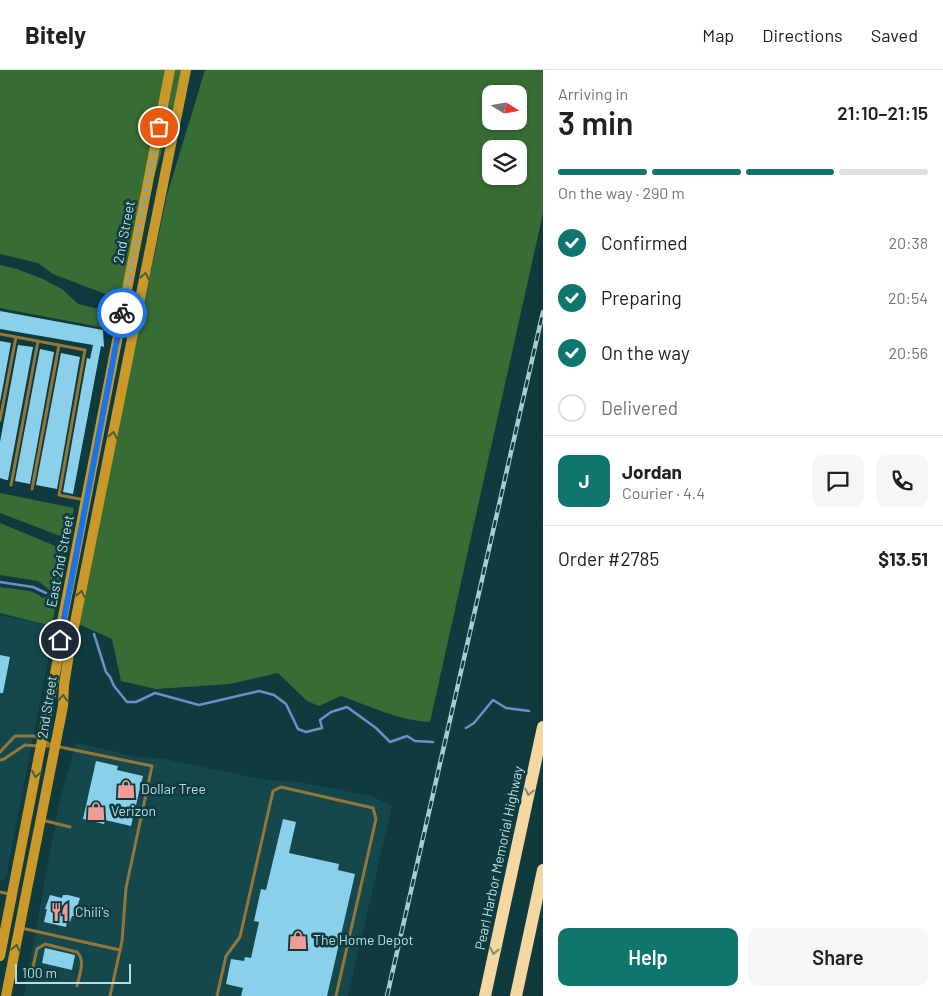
<!DOCTYPE html>
<meta charset="utf-8">
<style>
body{margin:0;font-family:Barlow,sans-serif;background:#f6f6f6;color:#202124;height:100vh;display:flex;flex-direction:column;font-size:19px;white-space:nowrap}
*{box-sizing:border-box;margin:0}
p{font-size:16px;color:#757577}
.icon{flex:none;width:28px;height:28px;fill:none;stroke:currentColor;stroke-width:2;stroke-linecap:round;stroke-linejoin:round}
.map{position:relative;flex:1;overflow:hidden}
.details{display:flex;flex-direction:column;background:#fff;width:400px}
.details>*{flex:none}
.needle{width:32px;rotate:101deg}
.fabs{position:absolute;left:482px;top:15px;display:grid;gap:10px}
.fabs a{display:grid;place-items:center;width:45px;height:45px;border-radius:10px;background:#fff;box-shadow:0 1px 4px #0004;font-size:25px}
.scale{position:absolute;left:15px;bottom:12px;width:116px;box-sizing:border-box;padding-left:5px;border:2px solid #b9dee2;border-top:0;font-size:14px;line-height:18px;white-space:nowrap;color:#b9dee2;-webkit-text-stroke:4px #0f3b3f;paint-order:stroke}
.pin{position:absolute;display:grid;place-items:center;width:42px;height:42px;color:#fff;margin:-21px;border:2px solid #fff;border-radius:50%;box-shadow:0 1px 5px #0007}
.courier{position:absolute;display:grid;place-items:center;width:50px;height:50px;margin:-25px;border:4px solid #1a73e8;border-radius:50%;background:#fff;color:#222;box-shadow:0 1px 6px #0007}
.head em{font-style:normal;font-weight:600}
.head div{display:flex;flex-direction:column-reverse}
.head{display:flex;align-items:center;justify-content:space-between;height:85px;padding:0 15px}
h1{font-size:32px;font-weight:600;line-height:38px}
.bar{display:grid;grid-template-columns:repeat(4,1fr);gap:8px 5px;align-content:center;height:60px;padding:0 15px}
.bar i{height:6px;border-radius:4px;background:#e0e0e0}
.bar .on{background:#0f766e}
.bar p{grid-column:span 4}
.line{display:flex;align-items:center;gap:12px;padding:0 15px;border-top:1px solid #e0e0e0}
.line div{flex:1}
.round{display:grid;place-items:center;flex:none;width:52px;height:52px;border-radius:10px;background:#f6f6f6}
ol{padding:0 15px;list-style:none}
li{display:flex;align-items:center;gap:15px;height:55px}
li p{margin-inline-start:auto}
li .icon{padding:5px;border-radius:50%;background:#0f766e;color:#fff;stroke-width:4}
li:last-child{color:#757577}
li i{width:28px;height:28px;border:2px solid #e0e0e0;border-radius:50%}
.primary-button{display:flex;gap:10px;margin-top:auto;padding:10px 15px}
.primary-button a{flex:1;height:58px;border-radius:10px;background:#0f766e;color:#fff;font-size:20px;font-weight:600;line-height:58px;text-align:center}
.primary-button a+a{background:#f6f6f6;color:#202124}
header{display:flex;align-items:center;gap:30px;box-sizing:border-box;height:70px;padding:0 25px;background:#fff;border-bottom:1px solid #e0e0e0}
header strong{font-size:24px}
nav{display:flex;gap:28px;margin-inline-start:auto;font-size:18px}
main{display:flex;flex:1;min-height:0}
.map>svg:first-child{display:block}
.built{fill:#14484d}
.green{fill:#376c35;fill-rule:evenodd}
.lines{fill:none;stroke-linecap:round;stroke-linejoin:round}
.stream{stroke:#6890ca;stroke-width:2.5}
.building{fill:#8ad0ea}
.lane{stroke:#947638;stroke-width:3}
.secondary{stroke:#ca992a;stroke-width:10}
.highway{stroke:#f5d8a1;stroke-width:12}
.rail-casing{stroke:#a7cdd1;stroke-width:4.5}
.rail{stroke:#0f3b3f;stroke-width:2.5;stroke-dasharray:8;stroke-linecap:butt}
.oneway{stroke:#505c38}
.oneway2{stroke:#828a70}
.done{stroke:#7ea5a9;stroke-width:5;stroke-dasharray:0 9}
.route{stroke:#1a73e8;stroke-width:6}
.labels{text-anchor:middle;stroke-width:5;stroke-linejoin:round;paint-order:stroke}
.street-label{font-size:14px;fill:#b9dee2;stroke:#0f3b3f}
.poi-label{font-size:14px;fill:#b9dee2;stroke:#0f3b3f;text-anchor:start}
</style>
<header>
<strong>Bitely</strong>
<nav><a>Map</a><a>Directions</a><a>Saved</a></nav>
</header>
<main>
<div class="map">
<svg width="543" height="926" viewBox="0 0 543 926">
<rect width="100%" height="100%" fill="#0f3b3f"/>
<path class="built" d="M0,545l43,9 11,6 -48,247 -6,5z
M76,673l62,14 26,2 102,21 33,2 72,14 21,10 -44,190h-324l34,-188z"/>
<path class="green" d="M0,0h191l-26,71 -19,62 -23,100 -15,-8 -55,-21 -15,-11 -38,-9z
M205,0h338v143l-113,509c-30,-1 -60,-16 -89,-26l-22,10 -12,-5 -29,-28 -48,11 -74,5 -35,-8 -9,-42 -36,-16 54,-271 15,-52 22,-105zM491,24h28v27h-28zM491,79h28v27h-28z
M0,195l17,4 26,10 19,10 16,15 25,6 12,17 -10,1 -105,-20z
M0,423l74,15 -6,31 -68,-26z
M0,453l65,27 -13,76 -52,-13v-26c12,3 34,1 42,11l6,-2 3,-5 -13,-10 -38,-6z"/>
<g class="lines">
<path class="stream" d="M0,512l33,5 13,6
M94,564l12,38 4,5 4,9 13,16h9l19,-9 44,12 60,-14 15,4 12,9 12,25 8,3 16,-4 -2,-8 11,-8 16,-5 29,21 14,14 17,-6 8,5 18,1
M466,658l8,-5 19,-23 13,8 23,3"/>
</g>
<path class="building" d="M0,241l103,19 1,17 -3,-1 -28,148 -10,-2 24,-134 3,1 3,-14 -93,-16z
M0,271l11,2 -11,59z
M18,275l15,2 -25,133h-2l-6,-2v-36z
M40,279l14,3 -24,132 -15,-3z
M61,283l19,4 -23,132 -21,-4z
M0,585l10,2 -7,36h-3z
M96,691l22,5 -1,4 26,6 -12,50 -26,-6 -1,4 -21,-5z
M283,749l13,3 -7,31 50,11 -1,6 17,4 -28,122h-86l2,-8 -17,-4 5,-25 13,2 1,-4 6,1 8,-36 -5,-1 7,-32 5,1z
M50,825l12,3 1,-3h5l12,3 -6,18h-2l-2,6 -3,-1 -1,6 -22,-5 3,-13h-2z
M45,878l30,7 -3,15 -30,-7z"/>
<g class="lines">
<path class="lane" d="M0,264l85,16 -26,145 26,5
M0,350l16,-83
M11,415l27,-144
M32,419l27,-144
M44,676h11l97,20 -26,122 -4,53 -12,55
M0,682l15,-16h19l18,9
M0,690l4,-1 21,-14 13,1
M42,750l28,7
M0,822l9,2
M21,858l99,22
M31,906l6,-27 8,-5 32,8c9,9 2,23 0,34
M217,926l9,-40 14,-19 33,-146 8,-4 92,21 3,11 -40,177"/>
<path class="secondary" d="M0,886l58,-298 4,-36 108,-552
M6,926l57,-290 1,-21 7,-43 115,-572"/>
<path class="highway" d="M485,926l58,-269
M516,926l27,-126"/>
<g class="rail-casing">
<path id="rail" d="M387,926l156,-684"/>
</g>
<use href="#rail" class="rail"/>
</g>
<defs><path id="oneway-chevron" d="M-2-3.5L2.5 0L-2 3.5" fill="none" stroke-width="1.6" stroke-linecap="round" stroke-linejoin="round" transform="scale(1.25)"/></defs>
<g class="oneway">
<use href="#oneway-chevron" transform="translate(145 206) rotate(-79)"/>
<use href="#oneway-chevron" transform="translate(113 365) rotate(-79)"/>
<use href="#oneway-chevron" transform="translate(81 524) rotate(-79)"/>
<use href="#oneway-chevron" transform="translate(63 628) rotate(-87)"/>
<use href="#oneway-chevron" transform="translate(36 704) rotate(101)"/>
<use href="#oneway-chevron" transform="translate(16 878) rotate(-79)"/>
</g>
<g class="oneway2">
<use href="#oneway-chevron" transform="translate(529 722) rotate(102)"/>
<use href="#oneway-chevron" transform="translate(494 881) rotate(102)"/>
</g>
<g class="lines">
<path class="done" d="M122,243l37,-186"/>
<path class="route" d="M60,570l62,-327"/>
</g>
<defs>
<g id="shop-bare" transform="scale(1.5)"><path d="M-5-2.5h2.3a2.7 3.5 0 0 1 5.4 0H5L5.5 6h-11ZM-1.5-2.5h3a1.5 2.3 0 0 0-3 0Z" fill="#f59b97" stroke="#0f3b3f" stroke-width="2.5" paint-order="stroke"/></g>
<g id="restaurant-bare" transform="scale(1.5)"><path d="M-5-6h1v4h1v-4h1v4h1v-4h1v5L-1.5 .5V6h-2V.5L-5-1ZM5-6V6H3V1.5H1.5Q1.5-4 5-6Z" fill="#f59b97" stroke="#0f3b3f" stroke-width="2.5" paint-order="stroke"/></g>
</defs>
<g fill-rule="evenodd">
<use href="#shop-bare" x="126" y="719"/>
<use href="#shop-bare" x="96" y="741"/>
<use href="#restaurant-bare" x="60" y="842"/>
<use href="#shop-bare" x="298" y="870"/>
</g>
<g class="labels">
<g class="street-label">
<text transform="translate(124 162) rotate(-79)" y="5">2nd Street</text>
<text transform="translate(60 491) rotate(-79)" y="5">East 2nd Street</text>
<text transform="translate(47 637) rotate(-81)" y="5">2nd Street</text>
<text transform="translate(499 788) rotate(-78)" y="5">Pearl Harbor Memorial Highway</text>
</g>
<g class="poi-label">
<text x="141" y="724">Dollar Tree</text>
<text x="111" y="746">Verizon</text>
<text x="75" y="847">Chili's</text>
<text x="313" y="875">The Home Depot</text>
</g>
</g>
</svg>
<div class="fabs">
<a><svg class="needle" viewBox="-14 -14 28 28"><path d="M0-13l5 13h-10z" fill="#e53935"/><path d="M0 13l5-13h-10z" fill="#757577"/></svg></a>
<a><svg class="icon" aria-label="layers" viewBox="0 0 24 24"><path d="M12 4l9 5-9 5-9-5zM3 14l9 5 9-5"/></svg></a>
</div>
<div class="scale">100 m</div>
<div class="pin" style="left:159px;top:57px;background:#ea580c"><svg class="icon" aria-label="bag" viewBox="0 0 24 24"><path d="M5 8h14l-1 12H6zM9 8a3 3 0 0 1 6 0"/></svg></div>
<div class="pin" style="left:60px;top:570px;background:#1f2937"><svg class="icon" aria-label="home" viewBox="0 0 24 24"><path d="M3 11l9-7 9 7M6 9v11h12V9"/></svg></div>
<div class="courier" style="left:122px;top:243px"><svg class="icon" aria-label="bike" viewBox="0 0 24 24"><circle cx="6" cy="16" r="4"/><circle cx="18" cy="16" r="4"/><path d="M6 16l4-8h5l3 8M10 8l3 8H6M13 5h3"/></svg></div>
</div>
<section class="details">
<div class="head"><div><h1>3 min</h1><p>Arriving in</p></div><em>21:10–21:15</em></div>
<div class="bar"><i class="on"></i><i class="on"></i><i class="on"></i><i></i><p>On the way · 290 m</p></div>
<ol>
<li><svg class="icon" aria-label="check" viewBox="0 0 24 24"><path d="M5 12l5 5 9-10"/></svg>Confirmed<p>20:38</p></li>
<li><svg class="icon" aria-label="check" viewBox="0 0 24 24"><path d="M5 12l5 5 9-10"/></svg>Preparing<p>20:54</p></li>
<li><svg class="icon" aria-label="check" viewBox="0 0 24 24"><path d="M5 12l5 5 9-10"/></svg>On the way<p>20:56</p></li>
<li><i></i>Delivered</li>
</ol>
<div class="line" style="height:90px"><b class="round" style="background:#0f766e;color:#fff">J</b><div><b>Jordan</b><p>Courier · 4.4</p></div><a class="round"><svg class="icon" aria-label="chat" viewBox="0 0 24 24"><path d="M4 5h16v11H9l-5 4z"/></svg></a><a class="round"><svg class="icon" aria-label="phone" viewBox="0 0 24 24"><path d="M5 4h4l2 5-3 2q2 4 5 5l2-3 5 2v4C11 20 4 13 5 4z"/></svg></a></div>
<div class="line" style="height:65px"><div>Order #2785</div><b>$13.51</b></div>
<div class="primary-button"><a>Help</a><a>Share</a></div>
</section>
</main>
